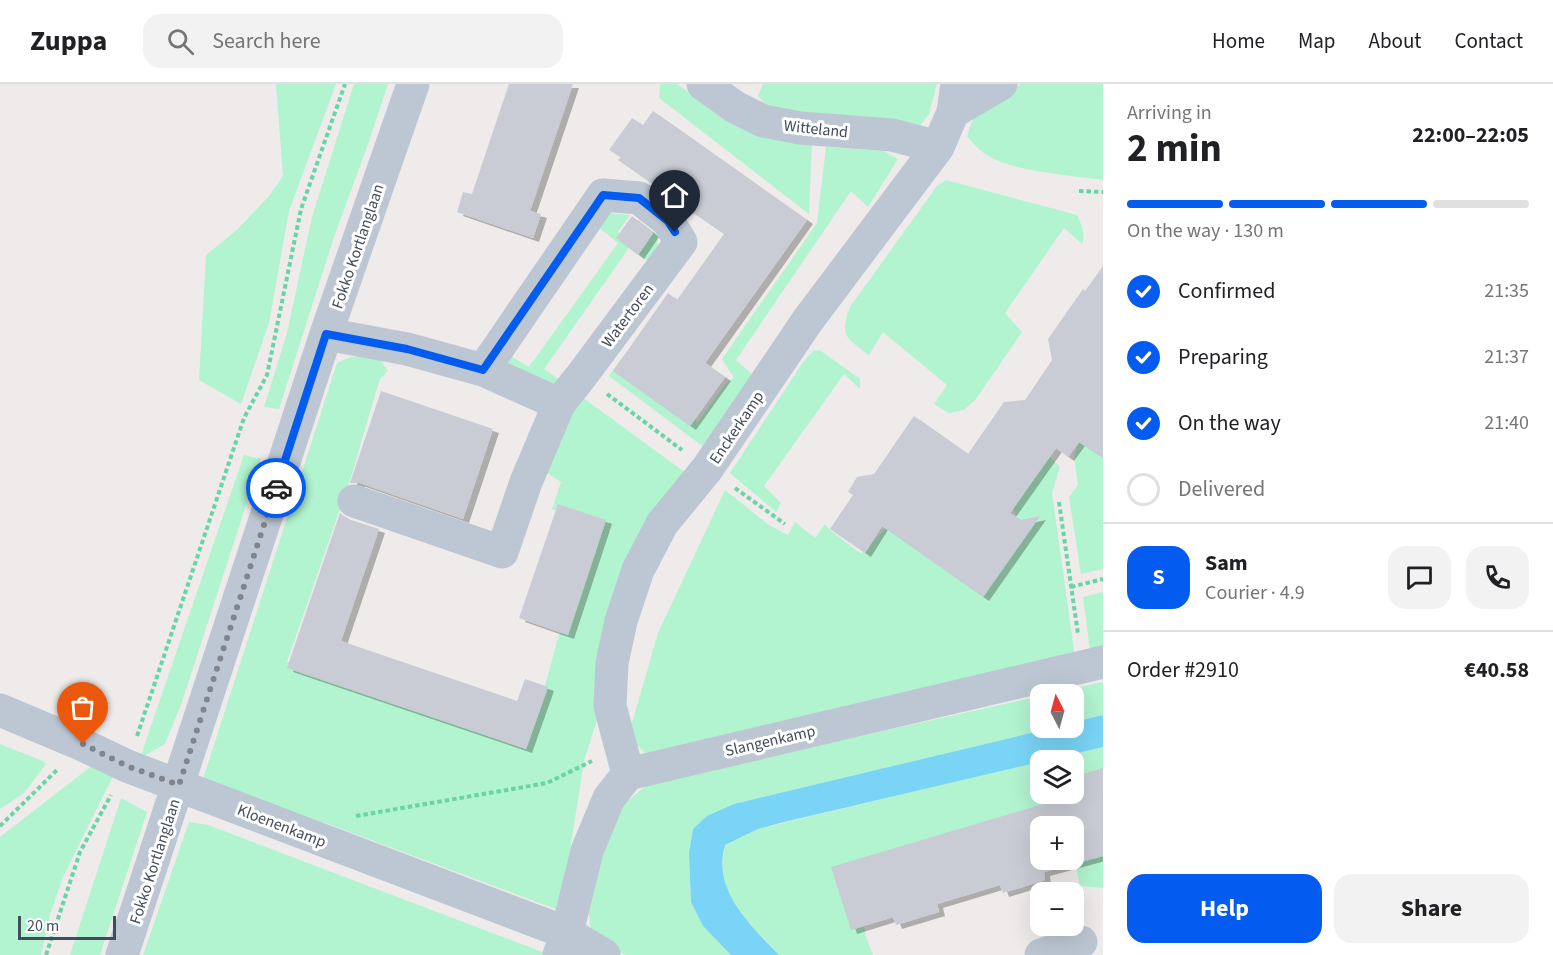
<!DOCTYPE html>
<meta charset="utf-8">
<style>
body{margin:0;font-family:"Source Sans 3",sans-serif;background:#f2f2f2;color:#202124;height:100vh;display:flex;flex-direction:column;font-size:22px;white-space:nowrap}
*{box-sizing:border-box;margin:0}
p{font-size:20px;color:#757577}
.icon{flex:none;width:33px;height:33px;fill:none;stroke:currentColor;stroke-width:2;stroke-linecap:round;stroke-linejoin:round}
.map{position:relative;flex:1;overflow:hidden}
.details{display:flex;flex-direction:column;background:#fff;width:450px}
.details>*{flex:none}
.needle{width:39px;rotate:354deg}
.tools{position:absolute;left:1030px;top:600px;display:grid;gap:12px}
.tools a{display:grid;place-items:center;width:54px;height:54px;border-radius:12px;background:#fff;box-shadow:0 6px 24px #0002;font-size:30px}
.scale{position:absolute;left:18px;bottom:15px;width:98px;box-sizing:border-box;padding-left:6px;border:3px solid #424d5b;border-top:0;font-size:16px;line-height:21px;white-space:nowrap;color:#424d5b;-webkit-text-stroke:4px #fff;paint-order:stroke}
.pin{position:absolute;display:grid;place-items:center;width:51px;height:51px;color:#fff;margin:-62px -26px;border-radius:50% 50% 50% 0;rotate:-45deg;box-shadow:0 0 6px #0007}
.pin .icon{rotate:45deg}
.courier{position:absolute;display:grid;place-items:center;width:60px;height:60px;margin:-30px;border:4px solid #045bf0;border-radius:50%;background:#fff;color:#222;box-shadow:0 2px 8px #0007}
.headline em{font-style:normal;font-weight:700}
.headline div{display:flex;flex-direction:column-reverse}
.headline{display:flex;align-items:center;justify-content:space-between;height:102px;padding:0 24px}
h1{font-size:39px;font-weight:700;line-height:45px}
.bar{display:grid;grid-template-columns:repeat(4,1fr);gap:9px 6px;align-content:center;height:72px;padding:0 24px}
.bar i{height:8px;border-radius:4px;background:#e0e0e0}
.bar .active{background:#045bf0}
.bar p{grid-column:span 4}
.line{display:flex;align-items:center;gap:15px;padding:0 24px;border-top:2px solid #e0e0e0}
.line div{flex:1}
.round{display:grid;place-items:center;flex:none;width:63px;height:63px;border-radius:18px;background:#f2f2f2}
ol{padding:0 24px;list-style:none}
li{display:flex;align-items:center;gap:18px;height:66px}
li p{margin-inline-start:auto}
li .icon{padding:6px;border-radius:50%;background:#045bf0;color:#fff;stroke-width:4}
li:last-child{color:#757577}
li i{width:33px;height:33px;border:3px solid #e0e0e0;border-radius:50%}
.action{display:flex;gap:12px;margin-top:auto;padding:12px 24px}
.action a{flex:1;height:69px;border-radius:18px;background:#045bf0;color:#fff;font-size:24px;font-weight:700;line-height:69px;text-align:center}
.action a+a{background:#f2f2f2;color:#202124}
header{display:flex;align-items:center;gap:36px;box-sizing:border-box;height:84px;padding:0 30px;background:#fff;border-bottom:2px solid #e0e0e0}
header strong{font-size:28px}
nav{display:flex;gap:33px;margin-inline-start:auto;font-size:21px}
.search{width:420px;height:54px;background:#f2f2f2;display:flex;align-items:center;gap:15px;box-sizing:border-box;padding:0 21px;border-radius:18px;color:#757577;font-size:22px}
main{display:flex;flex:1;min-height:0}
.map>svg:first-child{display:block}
.green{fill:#b2f3d0}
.water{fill:#7ad4f6}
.building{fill:#c9ccd4;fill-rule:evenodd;filter:url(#shadow)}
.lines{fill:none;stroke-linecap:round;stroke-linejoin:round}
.path{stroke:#67d5a6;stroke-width:4;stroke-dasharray:4.5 3;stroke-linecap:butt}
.minor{stroke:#bcc7d3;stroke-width:33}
.done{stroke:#7f848d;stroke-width:6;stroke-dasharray:0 10.8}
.route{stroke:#045bf0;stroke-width:8}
.labels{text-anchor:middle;stroke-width:6;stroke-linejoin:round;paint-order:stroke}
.street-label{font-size:16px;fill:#424d5b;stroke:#fff}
</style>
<header>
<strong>Zuppa</strong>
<div class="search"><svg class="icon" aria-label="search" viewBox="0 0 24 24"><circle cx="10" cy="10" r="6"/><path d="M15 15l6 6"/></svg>Search here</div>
<nav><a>Home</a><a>Map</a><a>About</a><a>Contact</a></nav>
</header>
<main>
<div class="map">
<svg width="1103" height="871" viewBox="0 0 1103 871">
<defs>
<filter id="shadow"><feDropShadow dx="6" dy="4" stdDeviation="0" flood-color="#0004"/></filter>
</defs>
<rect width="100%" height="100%" fill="#efebeb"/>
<path class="green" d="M276,0h60l-47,127 -20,112 -28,81 -42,-24 7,-125 31,-25 33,-35 13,-19z
M354,0h34l-21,63 -33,90 -55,172 -15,-2 23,-74 25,-116z
M660,0h17l27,19 108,39 -3,72 -150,-116z
M763,0h174l-8,30 -10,13 -150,-19 -11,-12z
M1021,0h82v96c-33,-5 -98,-8 -123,-30 -5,-4 -9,-9 -13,-14l7,-20 13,-13z
M826,63l57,4 15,8 -30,48 -17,-16 -115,169 16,14 -47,74 -96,-72 12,-17 77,63 28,-39 8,-5 -12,-19 95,-136z
M946,96l131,35c4,9 9,19 5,29l-18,-16 -59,85 17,19 -46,67 -12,11 -16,3 -14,-9 13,-19 -64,-53 -14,23c-23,-17 -30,-19 -19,-48l87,-121z
M610,129l20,2 -12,17 23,17 15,-20c3,13 2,23 -4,35l-23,-16 -85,121 20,14 -4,8 -55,-28 2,-9 22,13 89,-124 -21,-17z
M814,266l7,1 39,28v10l-16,-15 -80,112 17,17 -5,9 -46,-39 74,-112z
M363,272l15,1 10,14 -8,8 -2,6 -27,92 -64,185 237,81 21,-58 14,-50 39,-109 -46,-17 9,-27 -21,-14 42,-71 108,79 -86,222 -20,63 -18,115 -8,34 -230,-86 -126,-42 135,-419 13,-6z
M1082,351l21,15v119l-22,5 -12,-77 9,-12 -4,-29z
M1047,369l13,14 -8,26 23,164 -430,96 -11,-11 -4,-12 28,-97 67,-143 44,35 19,10 7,-13 20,16 10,-14 5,6 31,24 25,-26 138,2 -11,-21z
M244,371l17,4 -79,243 -17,42 -25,14z
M1103,508v54l-13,4 -7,-53z
M1103,598v33l-29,7v-28h-25z
M1041,612v32h11l-318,76 -41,25 -4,24 2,49 12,24 28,29h-106l-34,-20 -2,-21 18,-84 19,-28 24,-19z
M0,660l43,17 3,3 -22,29 -24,16z
M1103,663v141l-23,-2 -6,-27v-33h-8l-16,-7 -197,54 13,64 7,18h-94c-30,-31 -66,-63 -54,-110l33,-16 283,-68v33h33v-34h-31z
M94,680l19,12 -50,101 -13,38 -9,40h-41v-118z
M121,714l26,14 -47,143h-30z
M189,738l19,3 337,128v2h-402z"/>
<path class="water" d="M1103,631v32l-323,76 -22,6 -33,16c-13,45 25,80 54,110h-48l-28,-29 -12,-24 -2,-49 4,-24 14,-13 27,-12 318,-76h22v-6z"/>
<path class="building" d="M509,0h64l-43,127 11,3 -8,24 -76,-26 6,-20 9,2z
M653,27l154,109 -102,143 20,14 -35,49 -77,-55 55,-78 9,7 47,-66 -48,-33 -1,2 -21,-18 -36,-25 3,-3 -12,-7 23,-32 11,7z
M632,132l21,17 -15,22 -22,-17z
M1103,182v192l-24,-16 -11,15 -12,-9 -46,65 11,7 19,-4 -57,81 -101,-71 -17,27 -35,-24 23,-34 -5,-3 9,-15 17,-3 40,-58 54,38 36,-52 21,-2 27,-40 -4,-21 35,-50 2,2z
M381,307l112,38 -30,90 -103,-36h-10z
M558,420l48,16 -38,115 -49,-17z
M340,429l8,6 31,10 -38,112 176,60 8,-22 23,8 -22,62 -239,-81z
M1103,684v88l-59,16 1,8 -42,13 -3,-8 -63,19 2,8 -43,13 -3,-8 -42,13 -20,-63 243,-72v-18zM1041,742h33v34h-33z"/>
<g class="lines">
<path class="path" d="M1079,107l24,1
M607,310l75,56
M735,404l50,36
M1059,418l19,132
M1071,503l32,-8
M137,652l107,-318 23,-43 34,-166 44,-125
M356,732l191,-33 45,-22
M0,742l57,-56
M46,871l34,-103 31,-57"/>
<path class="minor" d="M703,0l32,23 28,14 37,7 92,7 46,12
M953,28l48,-28
M326,250l81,15 76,21 76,34
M354,417l148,51 24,-70 33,-78 23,-29 99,-133 -13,-21 -29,-23 -36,-3 -120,175
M0,626l83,35 44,21 440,167 37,22
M628,690l-18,-68 2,-43 9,-42 17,-51 24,-46 45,-55 101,-149 130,-173 15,-35 4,-28
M122,871l204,-621 87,-250
M559,871l8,-22 20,-82 22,-53 19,-24 475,-112
M1041,871l40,-13"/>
</g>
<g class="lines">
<path class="done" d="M83,660l44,22 52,19 97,-297"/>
<path class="route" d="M276,404l50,-154 81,15 76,21 120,-175 36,3 29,23 7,11"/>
</g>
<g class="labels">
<g class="street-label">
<text transform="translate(816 44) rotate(6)" y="6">Witteland</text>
<text transform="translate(357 162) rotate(-71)" y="6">Fokko Kortlanglaan</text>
<text transform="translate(627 231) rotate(-53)" y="6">Watertoren</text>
<text transform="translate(736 343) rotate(-56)" y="6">Enckerkamp</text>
<text transform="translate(770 656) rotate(-13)" y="6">Slangenkamp</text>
<text transform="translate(282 741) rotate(21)" y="6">Kloenenkamp</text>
<text transform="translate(154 777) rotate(-72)" y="6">Fokko Kortlanglaan</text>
</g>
</g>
</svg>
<div class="tools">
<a><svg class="needle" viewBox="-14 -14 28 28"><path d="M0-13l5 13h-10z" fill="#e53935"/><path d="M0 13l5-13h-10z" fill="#757577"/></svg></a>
<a><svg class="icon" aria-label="layers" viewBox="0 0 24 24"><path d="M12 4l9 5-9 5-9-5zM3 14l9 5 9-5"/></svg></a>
<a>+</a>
<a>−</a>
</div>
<div class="scale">20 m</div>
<div class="pin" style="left:83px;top:660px;background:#ea580c"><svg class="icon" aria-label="bag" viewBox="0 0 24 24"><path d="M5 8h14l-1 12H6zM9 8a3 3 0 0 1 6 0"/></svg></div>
<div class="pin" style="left:675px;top:148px;background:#1f2937"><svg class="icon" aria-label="home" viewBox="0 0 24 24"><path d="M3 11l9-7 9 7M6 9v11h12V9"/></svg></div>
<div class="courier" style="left:276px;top:404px"><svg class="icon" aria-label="car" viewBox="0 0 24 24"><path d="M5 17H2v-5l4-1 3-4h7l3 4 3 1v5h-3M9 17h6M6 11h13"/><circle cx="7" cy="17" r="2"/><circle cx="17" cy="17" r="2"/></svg></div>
</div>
<section class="details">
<div class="headline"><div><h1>2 min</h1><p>Arriving in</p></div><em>22:00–22:05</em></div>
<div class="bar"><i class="active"></i><i class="active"></i><i class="active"></i><i></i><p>On the way · 130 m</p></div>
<ol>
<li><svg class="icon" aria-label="check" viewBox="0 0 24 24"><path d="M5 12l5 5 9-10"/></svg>Confirmed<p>21:35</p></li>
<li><svg class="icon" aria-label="check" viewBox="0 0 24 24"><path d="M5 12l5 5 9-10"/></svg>Preparing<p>21:37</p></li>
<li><svg class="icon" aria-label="check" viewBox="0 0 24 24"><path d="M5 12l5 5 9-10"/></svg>On the way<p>21:40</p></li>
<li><i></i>Delivered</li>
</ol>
<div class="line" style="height:108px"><b class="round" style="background:#045bf0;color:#fff">S</b><div><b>Sam</b><p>Courier · 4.9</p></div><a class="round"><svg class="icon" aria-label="chat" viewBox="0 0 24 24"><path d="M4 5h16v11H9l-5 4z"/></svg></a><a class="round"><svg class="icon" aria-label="phone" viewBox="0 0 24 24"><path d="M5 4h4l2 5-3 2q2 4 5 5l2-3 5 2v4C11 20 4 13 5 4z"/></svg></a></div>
<div class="line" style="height:78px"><div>Order #2910</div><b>€40.58</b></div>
<div class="action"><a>Help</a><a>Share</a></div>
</section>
</main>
